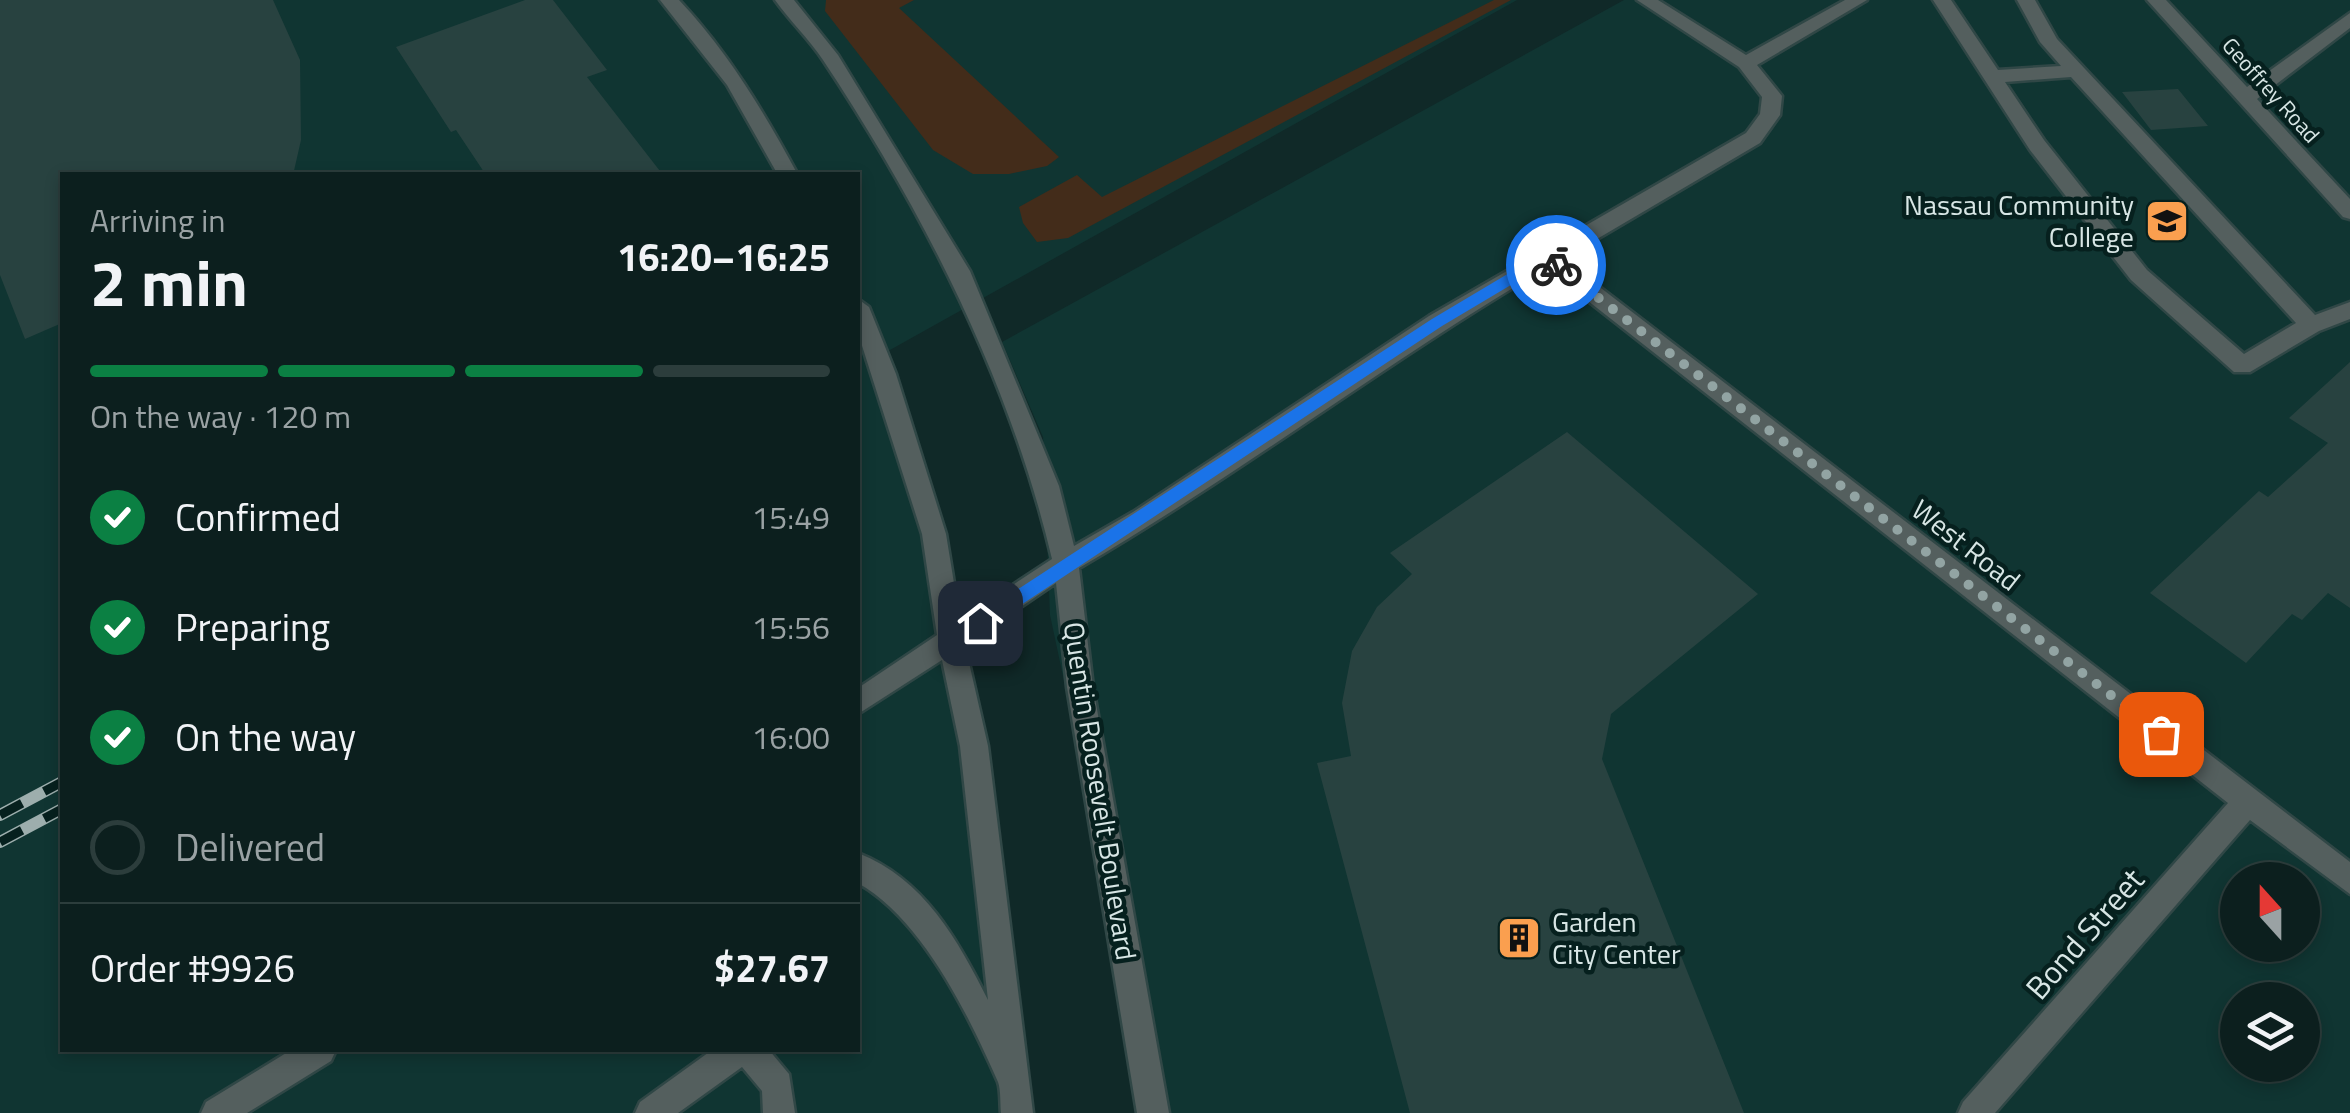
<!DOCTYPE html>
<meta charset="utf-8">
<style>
body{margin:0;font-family:"Titillium Web",sans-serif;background:#152727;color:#f1f3f6;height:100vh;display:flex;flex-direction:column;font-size:38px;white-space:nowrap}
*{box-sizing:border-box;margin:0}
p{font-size:32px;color:#9aa2a4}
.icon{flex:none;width:55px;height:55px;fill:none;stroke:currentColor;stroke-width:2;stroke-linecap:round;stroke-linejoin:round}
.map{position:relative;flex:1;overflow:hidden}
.drawer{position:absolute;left:60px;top:172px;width:800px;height:880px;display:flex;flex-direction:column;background:#0c1f1e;border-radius:0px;box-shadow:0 5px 15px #0003,0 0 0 2px #2c3d3c}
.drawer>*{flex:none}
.needle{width:65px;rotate:339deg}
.fabs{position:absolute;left:2220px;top:862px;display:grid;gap:20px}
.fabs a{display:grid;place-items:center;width:100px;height:100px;border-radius:50%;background:#0c1f1e;box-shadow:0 5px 15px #0003,0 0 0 2px #2c3d3c;font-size:50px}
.pin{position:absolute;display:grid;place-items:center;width:85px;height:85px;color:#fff;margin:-42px;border-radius:20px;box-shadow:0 5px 15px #0006}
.courier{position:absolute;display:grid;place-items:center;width:100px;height:100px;margin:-50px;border:8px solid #1a73e8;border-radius:50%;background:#fff;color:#222;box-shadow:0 2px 12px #0007}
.head em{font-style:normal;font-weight:700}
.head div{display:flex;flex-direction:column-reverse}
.head{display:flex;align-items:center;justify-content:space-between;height:170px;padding:0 30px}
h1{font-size:65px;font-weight:700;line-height:75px}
.bar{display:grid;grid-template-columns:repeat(4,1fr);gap:15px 10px;align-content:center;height:120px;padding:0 30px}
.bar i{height:12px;border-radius:8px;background:#2c3d3c}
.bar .active{background:#0b8043}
.bar p{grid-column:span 4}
.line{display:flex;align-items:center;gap:25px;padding:0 30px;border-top:2px solid #2c3d3c}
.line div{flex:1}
ol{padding:0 30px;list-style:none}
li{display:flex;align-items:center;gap:30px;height:110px}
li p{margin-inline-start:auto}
li .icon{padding:10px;border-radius:50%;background:#0b8043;color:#fff;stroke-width:4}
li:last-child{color:#9aa2a4}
li i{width:55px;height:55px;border:5px solid #2c3d3c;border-radius:50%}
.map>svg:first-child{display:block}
.built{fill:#103532;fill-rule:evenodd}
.green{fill:#432c1a}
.building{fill:#284240}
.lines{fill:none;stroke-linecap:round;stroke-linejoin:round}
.minor-casing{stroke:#304746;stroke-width:5}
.minor{fill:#545f5e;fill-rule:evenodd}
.rail-casing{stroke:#9daead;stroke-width:12}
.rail{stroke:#06201e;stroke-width:9;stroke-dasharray:25;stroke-linecap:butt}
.route{fill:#1a73e8}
.done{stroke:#92a4a3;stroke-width:10;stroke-dasharray:0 18}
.labels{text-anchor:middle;stroke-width:9;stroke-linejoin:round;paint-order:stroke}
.far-street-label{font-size:22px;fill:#d8e6e5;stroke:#06201e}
.poi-label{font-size:28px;fill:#d8e6e5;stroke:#06201e;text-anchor:end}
.street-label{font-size:28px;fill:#d8e6e5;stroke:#06201e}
.near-street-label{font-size:32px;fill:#d8e6e5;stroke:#06201e}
</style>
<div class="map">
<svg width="2350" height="1113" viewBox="0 0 2350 1113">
<rect width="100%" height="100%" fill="#102928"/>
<path class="built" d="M0,0h1517l-636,355 101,433 39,325h-1021zM62,175h796v875h-796z
M1624,0h726v1113h-1194l-106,-498 -7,-178 -41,-95zM2238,880h64v65h-64zM2238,1000h64v65h-64z"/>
<path class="green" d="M826,0h88l-15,8 160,149 -12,9 -38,8h-36l-40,-24 -108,-139z
M1494,0h17l-443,238 -31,4 -14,-19 -4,-16 58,-32 25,22z"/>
<path class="building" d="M0,0h273l27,60 1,80 -8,35h-231v148l-37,16 -25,-64z
M525,0h28l54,70 -20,7 76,98h-177l-30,-45 -5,2 -55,-85z
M2178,89l30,37 -57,4 -29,-38z
M2350,362v246l-22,-15 -26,27 -10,-6 -46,49 -96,-70 109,-102 9,6 60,-54 -39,-25z
M1567,432l191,162 -147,120 -9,45 142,354h-334l-93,-350 34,-7 -9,-53 10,-52 25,-44 35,-33 -22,-21z"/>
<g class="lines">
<g class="minor-casing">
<path id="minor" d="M660,0h19c49,52 85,112 119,175h-20l-51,-90z
M775,0h19l44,55 132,216 89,215 15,60 59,-34 296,-196 317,-183 14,-19 2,-17 -23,-30 -102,-67h21l88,55 99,-55h22l-110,65 25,31 -2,19 -20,28 -197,116 787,603v32l-100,-74 -255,293h-37l5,-11 265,-299 -682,-535c-160,94 -307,207 -467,300l14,119 76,426h-32l-70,-426 -11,-104 -91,62 23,101 45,367h-32c-1,-9 0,-23 -3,-31 -29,-66 -75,-162 -140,-199v-30c66,26 100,87 130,147l-28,-254 -18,-86 -84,54v-26l79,-53 -15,-101 -64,-201v-34l11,8 27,67 50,160 14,86 92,-61c-42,-178 -128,-347 -229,-499 -14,-21 -33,-39 -48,-60z
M1933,0h18l47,70 63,-4 -21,-24 -23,-42h18l22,39 258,276 35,-13v17l-31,12 -69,41h-16l-103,-92 -101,-130zM2071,77l225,246 -52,31 -97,-84 -103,-130 -39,-58z
M2147,0h19l81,87 103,-74v15l-93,71 93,100v20l-7,-2z
M291,1050h45l-5,11 -84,52h-46l5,-11z
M712,1050h57l20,24 6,39h-32l-1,-22 -20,-24 -64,46h-43l5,-11z"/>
</g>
<use href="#minor" class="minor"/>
<g class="rail-casing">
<path id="rail" d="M0,815l62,-33
M0,842l62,-33"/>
</g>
<use href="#rail" class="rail"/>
</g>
<path class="route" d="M1541,254h10l10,8v7l-15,-5 -104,62 -456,302h-12v-10l458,-299z"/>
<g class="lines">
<path class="done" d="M1556,265l605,469"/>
</g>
<defs>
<g id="university-square" transform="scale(2.25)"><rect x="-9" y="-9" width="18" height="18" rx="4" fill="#fa9f4f" stroke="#06201e"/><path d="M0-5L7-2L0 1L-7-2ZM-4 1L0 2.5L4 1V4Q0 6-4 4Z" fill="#111"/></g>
<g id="building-square" transform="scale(2.25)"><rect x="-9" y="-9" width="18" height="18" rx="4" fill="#fa9f4f" stroke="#06201e"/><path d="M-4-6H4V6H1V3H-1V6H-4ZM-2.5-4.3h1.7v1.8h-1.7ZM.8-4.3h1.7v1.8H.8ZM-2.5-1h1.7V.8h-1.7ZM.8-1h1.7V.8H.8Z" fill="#111"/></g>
</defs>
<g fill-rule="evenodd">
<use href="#university-square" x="2167" y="221"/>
<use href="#building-square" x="1519" y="938"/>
</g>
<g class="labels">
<g class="far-street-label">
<text transform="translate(2271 90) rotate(48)" y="8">Geoffrey Road</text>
</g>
<g class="poi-label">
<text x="2134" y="215">Nassau Community<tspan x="2134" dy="32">College</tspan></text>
<text x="1552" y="932" text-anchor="start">Garden<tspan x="1552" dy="32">City Center</tspan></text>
</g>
<g class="street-label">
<text transform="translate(1966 545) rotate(38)" y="10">West Road</text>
<text transform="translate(1100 791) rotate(81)" y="10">Quentin Roosevelt Boulevard</text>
</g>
<g class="near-street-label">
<text transform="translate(2085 934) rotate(-49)" y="11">Bond Street</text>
</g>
</g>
</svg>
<div class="fabs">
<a><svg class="needle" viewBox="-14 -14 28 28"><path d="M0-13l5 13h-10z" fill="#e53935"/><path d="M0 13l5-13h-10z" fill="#9aa2a4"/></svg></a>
<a><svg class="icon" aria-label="layers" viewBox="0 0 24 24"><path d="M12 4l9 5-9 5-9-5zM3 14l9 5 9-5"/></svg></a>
</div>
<div class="pin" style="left:2161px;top:734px;background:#ea580c"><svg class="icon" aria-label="bag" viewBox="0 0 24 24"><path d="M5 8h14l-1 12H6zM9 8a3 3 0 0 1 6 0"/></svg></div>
<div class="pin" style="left:980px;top:623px;background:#1f2937"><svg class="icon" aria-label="home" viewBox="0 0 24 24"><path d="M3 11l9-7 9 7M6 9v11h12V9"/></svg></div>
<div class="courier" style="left:1556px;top:265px"><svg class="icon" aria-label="bike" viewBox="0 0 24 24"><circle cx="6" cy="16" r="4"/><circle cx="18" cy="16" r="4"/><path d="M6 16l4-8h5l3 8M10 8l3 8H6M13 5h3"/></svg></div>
<section class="drawer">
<div class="head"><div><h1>2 min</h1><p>Arriving in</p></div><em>16:20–16:25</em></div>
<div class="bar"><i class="active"></i><i class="active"></i><i class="active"></i><i></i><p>On the way · 120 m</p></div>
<ol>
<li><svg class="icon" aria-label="check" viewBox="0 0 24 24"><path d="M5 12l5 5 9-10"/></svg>Confirmed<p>15:49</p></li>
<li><svg class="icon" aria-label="check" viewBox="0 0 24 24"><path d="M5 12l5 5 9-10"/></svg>Preparing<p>15:56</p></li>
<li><svg class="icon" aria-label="check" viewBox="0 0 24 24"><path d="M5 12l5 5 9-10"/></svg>On the way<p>16:00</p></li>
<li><i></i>Delivered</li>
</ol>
<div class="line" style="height:130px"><div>Order #9926</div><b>$27.67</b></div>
</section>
</div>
